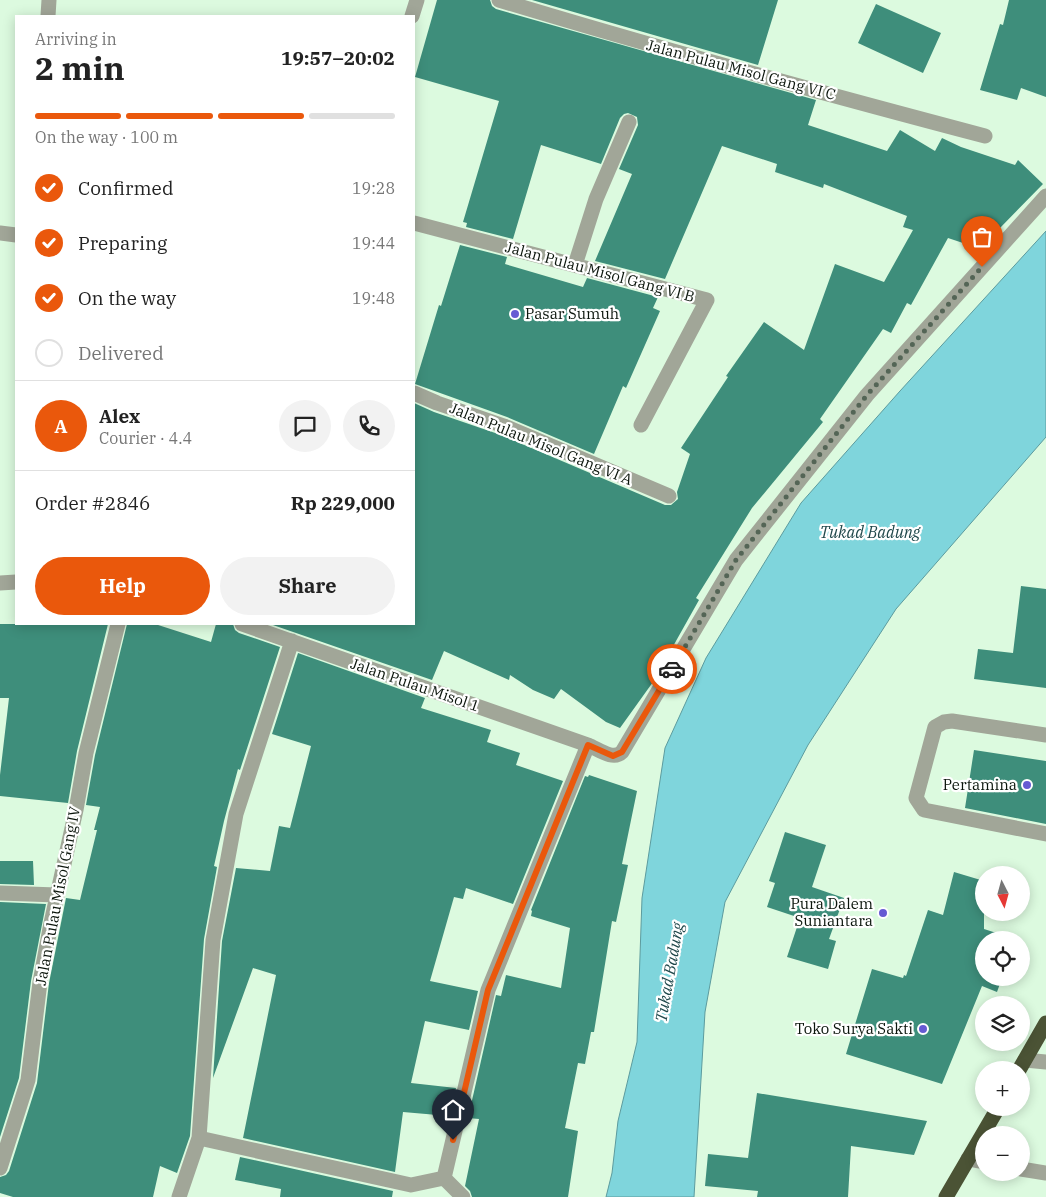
<!DOCTYPE html>
<meta charset="utf-8">
<style>
body{margin:0;font-family:"IBM Plex Serif",serif;background:#f2f2f2;color:#222;height:100vh;display:flex;flex-direction:column;font-size:19px;white-space:nowrap}
*{box-sizing:border-box;margin:0}
p{font-size:16px;color:#767676}
.icon{flex:none;width:28px;height:28px;fill:none;stroke:currentColor;stroke-width:2;stroke-linecap:round;stroke-linejoin:round}
.map{position:relative;flex:1;overflow:hidden}
.side{position:absolute;left:15px;top:15px;width:400px;height:610px;display:flex;flex-direction:column;background:#fff;border-radius:0px;box-shadow:0 2px 12px #0003}
.side>*{flex:none}
.needle{width:32px;rotate:174deg}
.tools{position:absolute;left:975px;top:866px;display:grid;gap:10px}
.tools a{display:grid;place-items:center;width:55px;height:55px;border-radius:50%;background:#fff;box-shadow:0 2px 12px #0003;font-size:25px}
.pin{position:absolute;display:grid;place-items:center;width:42px;height:42px;color:#fff;margin:-51px -21px;border-radius:50% 50% 50% 0;rotate:-45deg;box-shadow:0 0 5px #0007}
.pin .icon{rotate:45deg}
.courier{position:absolute;display:grid;place-items:center;width:50px;height:50px;margin:-25px;border:4px solid #ea580c;border-radius:50%;background:#fff;color:#222;box-shadow:0 1px 6px #0007}
.headline em{font-style:normal;font-weight:700}
.headline div{display:flex;flex-direction:column-reverse}
.headline{display:flex;align-items:center;justify-content:space-between;height:85px;padding:0 20px}
h1{font-size:32px;font-weight:700;line-height:38px}
.bar{display:grid;grid-template-columns:repeat(4,1fr);gap:8px 5px;align-content:center;height:60px;padding:0 20px}
.bar i{height:6px;border-radius:4px;background:#e0e0e0}
.bar .active{background:#ea580c}
.bar p{grid-column:span 4}
.line{display:flex;align-items:center;gap:12px;padding:0 20px;border-top:1px solid #e0e0e0}
.line div{flex:1}
.round{display:grid;place-items:center;flex:none;width:52px;height:52px;border-radius:26px;background:#f2f2f2}
ol{padding:0 20px;list-style:none}
li{display:flex;align-items:center;gap:15px;height:55px}
li p{margin-inline-start:auto}
li .icon{padding:5px;border-radius:50%;background:#ea580c;color:#fff;stroke-width:4}
li:last-child{color:#767676}
li i{width:28px;height:28px;border:2px solid #e0e0e0;border-radius:50%}
.button{display:flex;gap:10px;margin-top:auto;padding:10px 20px}
.button a{flex:1;height:58px;border-radius:30px;background:#ea580c;color:#fff;font-size:20px;font-weight:700;line-height:58px;text-align:center}
.button a+a{background:#f2f2f2;color:#222}
.map>svg:first-child{display:block}
.water{fill:#7fd5dc;stroke:#5c9b9e}
.building{fill:#3e8e7b}
.lines{fill:none;stroke-linecap:round;stroke-linejoin:round}
.minor{stroke:#a1a698;stroke-width:15}
.highway{stroke:#4b5335;stroke-width:15}
.done{stroke:#546556;stroke-width:5;stroke-dasharray:0 9}
.route{stroke:#ea580c;stroke-width:6}
.poi-dot{fill:#665ad3;stroke:#fff;stroke-width:2}
.labels{text-anchor:middle;stroke-width:4.5;stroke-linejoin:round;paint-order:stroke}
.street-label{font-size:15px;fill:#0b150c;stroke:#fff}
.poi-label{font-size:15px;fill:#0b150c;stroke:#fff;text-anchor:end}
.water-label{font-size:16px;font-style:italic;fill:#20484b;stroke:#fff}
</style>
<div class="map">
<svg width="1046" height="1197" viewBox="0 0 1046 1197">
<rect width="100%" height="100%" fill="#dcfadf"/>
<path class="water" d="M1046,231v206l-150,172 -88,136 -83,157 -20,110 -11,185h-88l6,-24 6,-52 19,-79 5,-144 23,-150 41,-90 95,-155 99,-112z"/>
<path class="building" d="M437,0h53l2,6 4,3 320,91 -8,25 79,26 13,-21 35,21 7,-13 19,9 54,18 3,-5 25,24 -44,45 -2,8 -13,13 -36,-12 -37,67 -4,-2 -16,30 -8,-4 -63,90 3,3 -71,86 -56,90 3,2 -46,82 -33,46 -14,-6 -45,-33 -7,10 -21,-9 -23,-15 -1,5 -65,-29 -12,29 -162,-56h144v-221l20,9 67,23 164,70h6l7,-6 -1,-7 13,-38 -9,-6 47,-71 -2,-1 38,-54 40,28 31,-86 49,18 29,-52 -10,-3 4,-11 -83,-32 -1,4 -48,-16 2,-8 -55,-18 -57,133 -70,-18 37,-87 -13,-5 19,-44 -1,-8 -9,-4 -4,1 -4,4 -19,46 -60,-19 -28,94 -47,-12 1,-4 -4,-1 36,-121 -84,-24z
M532,0h246l-20,65z
M1009,0h37v97l-25,-9 -4,12 -37,-10 20,-66 3,1z
M876,4l65,29 -18,40 -65,-30z
M460,245l47,12 -2,7 78,23 4,-9 71,19 -5,11 7,3 -34,77 -3,-2 -29,68 -87,-37 -92,-33 24,-79 2,1z
M1021,586l25,3v99l-72,-9 4,-30 35,4z
M0,624h108l-31,127 -9,52 -68,-7v-21l9,-77h-9z
M127,624h28l56,18 5,-18h17l2,6 4,3 41,14 -40,123 -2,-1 -14,52 -10,45 3,1 -13,72 -14,197 -13,37 -17,-7 -7,31h-140l-13,-4v-16l6,-2 3,-4 28,-88 12,-100 17,-85 14,2 17,-70h-3l6,-23 -14,-2 9,-50z
M298,653l127,45 -4,10 70,22 -4,12 33,11 -4,12 47,16 -50,123 -47,-16 -3,11 -9,-2 -24,84 48,10 -9,39 -44,-9 -14,62 45,5 -7,28 -46,-4 -8,60 -152,-34 33,-163 -23,-7 -40,110 9,-137 14,-73 34,3 9,-45 11,2 21,-82 -39,-12z
M974,750l72,11v63l-81,-16z
M589,775l48,16 -15,73 6,1 -12,57 -4,-1 -18,111h-3l-6,32 -7,-1 -13,65 13,3 -10,66h-96l-2,-6 -5,-5 14,-67 -11,-1 28,-123 5,1 5,-21 55,13 9,-60 -39,-12 1,-5 -1,-1 54,-134 3,1z
M785,832l41,13 -14,42 32,11 -15,41 7,2 -8,28 -41,-12 13,-39 -33,-11 8,-24 -6,-2z
M0,861h33l1,24 -34,-1z
M954,872l30,9v48l31,10 -31,1v38h18l-5,14 -15,-6 -40,98 -96,-30 26,-85 31,9 1,-3 2,1 22,-66 15,5z
M0,902l46,2 -15,77 -12,97 -19,59z
M757,1093l170,28 -13,34 -63,-9 -3,51h-91l1,-6 -53,-5 3,-32 40,4z
M240,1157l153,34 -1,6h-112l1,-8 -46,-9z"/>
<g class="lines">
<path class="minor" d="M499,0c161,49 323,93 486,136
M48,16l1,-16
M412,16l5,-16
M414,223l293,77 -66,125
M0,233l16,2
M575,265l21,-66 33,-77
M414,393l23,10 67,23 165,70
M0,583l16,-1
M242,624l346,121c10,4 25,16 34,7l114,-192 131,-165 179,-199
M1046,735l-94,-14 -8,1 -9,5 -19,71 8,12 122,24
M0,893l57,2
M1025,1060l21,2
M199,1138l212,47 33,-7
M968,1159l16,3
M0,1168l28,-88 12,-98 11,-59 25,-113 10,-57 32,-129
M1021,1169l25,4
M179,1197l20,-59 14,-198 23,-126 56,-173
M463,1197l-19,-19 44,-188 100,-245"/>
<path class="highway" d="M1019,1070l27,-47
M946,1197l52,-89"/>
</g>
<g class="lines">
<path class="done" d="M672,669l64,-109 131,-165 115,-128"/>
<path class="route" d="M453,1140l35,-150 100,-245 25,11 9,-4 50,-83"/>
</g>
<g class="poi-dot">
<circle cx="515" cy="314" r="5"/>
<circle cx="1027" cy="785" r="5"/>
<circle cx="883" cy="913" r="5"/>
<circle cx="923" cy="1029" r="5"/>
</g>
<g class="labels">
<g class="street-label">
<text transform="translate(741 70) rotate(15)" y="5">Jalan Pulau Misol Gang VI C</text>
<text transform="translate(600 272) rotate(15)" y="5">Jalan Pulau Misol Gang VI B</text>
<text transform="translate(541 444) rotate(22)" y="5">Jalan Pulau Misol Gang VI A</text>
<text transform="translate(415 685) rotate(19)" y="5">Jalan Pulau Misol 1</text>
<text transform="translate(58 896) rotate(-79)" y="5">Jalan Pulau Misol Gang IV</text>
</g>
<g class="poi-label">
<text x="525" y="319" text-anchor="start">Pasar Sumuh</text>
<text x="1017" y="790">Pertamina</text>
<text x="873" y="909">Pura Dalem<tspan x="873" dy="17">Suniantara</tspan></text>
<text x="913" y="1034">Toko Surya Sakti</text>
</g>
<g class="water-label">
<text x="870" y="538">Tukad Badung</text>
<text transform="translate(669 972) rotate(-80)" y="6">Tukad Badung</text>
</g>
</g>
</svg>
<div class="tools">
<a><svg class="needle" viewBox="-14 -14 28 28"><path d="M0-13l5 13h-10z" fill="#e53935"/><path d="M0 13l5-13h-10z" fill="#767676"/></svg></a>
<a><svg class="icon" aria-label="locate" viewBox="0 0 24 24"><circle cx="12" cy="12" r="6"/><path d="M12 2v4M12 18v4M2 12h4M18 12h4"/></svg></a>
<a><svg class="icon" aria-label="layers" viewBox="0 0 24 24"><path d="M12 4l9 5-9 5-9-5zM3 14l9 5 9-5"/></svg></a>
<a>+</a>
<a>−</a>
</div>
<div class="pin" style="left:982px;top:267px;background:#ea580c"><svg class="icon" aria-label="bag" viewBox="0 0 24 24"><path d="M5 8h14l-1 12H6zM9 8a3 3 0 0 1 6 0"/></svg></div>
<div class="pin" style="left:453px;top:1140px;background:#1f2937"><svg class="icon" aria-label="home" viewBox="0 0 24 24"><path d="M3 11l9-7 9 7M6 9v11h12V9"/></svg></div>
<div class="courier" style="left:672px;top:669px"><svg class="icon" aria-label="car" viewBox="0 0 24 24"><path d="M5 17H2v-5l4-1 3-4h7l3 4 3 1v5h-3M9 17h6M6 11h13"/><circle cx="7" cy="17" r="2"/><circle cx="17" cy="17" r="2"/></svg></div>
<section class="side">
<div class="headline"><div><h1>2 min</h1><p>Arriving in</p></div><em>19:57–20:02</em></div>
<div class="bar"><i class="active"></i><i class="active"></i><i class="active"></i><i></i><p>On the way · 100 m</p></div>
<ol>
<li><svg class="icon" aria-label="check" viewBox="0 0 24 24"><path d="M5 12l5 5 9-10"/></svg>Confirmed<p>19:28</p></li>
<li><svg class="icon" aria-label="check" viewBox="0 0 24 24"><path d="M5 12l5 5 9-10"/></svg>Preparing<p>19:44</p></li>
<li><svg class="icon" aria-label="check" viewBox="0 0 24 24"><path d="M5 12l5 5 9-10"/></svg>On the way<p>19:48</p></li>
<li><i></i>Delivered</li>
</ol>
<div class="line" style="height:90px"><b class="round" style="background:#ea580c;color:#fff">A</b><div><b>Alex</b><p>Courier · 4.4</p></div><a class="round"><svg class="icon" aria-label="chat" viewBox="0 0 24 24"><path d="M4 5h16v11H9l-5 4z"/></svg></a><a class="round"><svg class="icon" aria-label="phone" viewBox="0 0 24 24"><path d="M5 4h4l2 5-3 2q2 4 5 5l2-3 5 2v4C11 20 4 13 5 4z"/></svg></a></div>
<div class="line" style="height:65px"><div>Order #2846</div><b>Rp 229,000</b></div>
<div class="button"><a>Help</a><a>Share</a></div>
</section>
</div>
